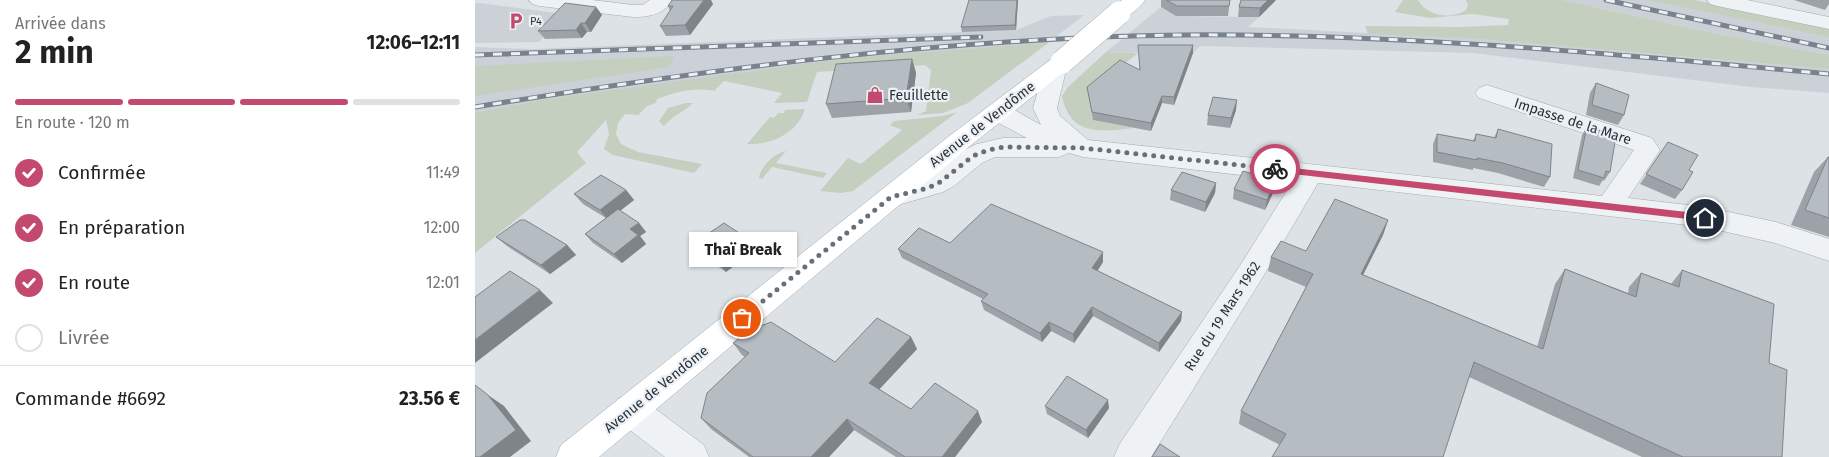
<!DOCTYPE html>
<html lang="fr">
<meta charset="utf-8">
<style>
body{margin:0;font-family:"Fira Sans",sans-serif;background:#f2f2f2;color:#222;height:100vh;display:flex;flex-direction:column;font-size:19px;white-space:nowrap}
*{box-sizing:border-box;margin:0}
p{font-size:16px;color:#767676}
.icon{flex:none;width:28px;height:28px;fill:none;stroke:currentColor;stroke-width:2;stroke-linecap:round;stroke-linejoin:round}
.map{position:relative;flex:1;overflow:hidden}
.details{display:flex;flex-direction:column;background:#fff;width:475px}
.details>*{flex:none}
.pin{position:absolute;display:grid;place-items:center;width:42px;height:42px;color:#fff;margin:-21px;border:2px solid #fff;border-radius:50%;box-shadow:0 1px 5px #0007}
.courier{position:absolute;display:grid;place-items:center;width:50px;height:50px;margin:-25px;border:4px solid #c34a6e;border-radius:50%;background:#fff;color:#222;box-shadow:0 1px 6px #0007}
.bubble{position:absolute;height:35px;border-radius:0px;background:#fff;box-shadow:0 1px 4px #0004;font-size:16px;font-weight:700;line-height:35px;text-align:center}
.overview em{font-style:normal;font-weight:700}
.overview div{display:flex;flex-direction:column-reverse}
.overview{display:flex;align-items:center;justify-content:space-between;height:85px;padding:0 15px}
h1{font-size:32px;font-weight:700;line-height:38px}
.bar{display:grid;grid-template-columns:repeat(4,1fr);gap:8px 5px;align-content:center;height:60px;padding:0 15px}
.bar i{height:6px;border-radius:4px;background:#e0e0e0}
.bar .selected{background:#c34a6e}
.bar p{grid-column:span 4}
.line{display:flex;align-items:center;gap:12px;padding:0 15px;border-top:1px solid #e0e0e0}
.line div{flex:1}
ol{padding:0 15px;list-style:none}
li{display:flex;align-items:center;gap:15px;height:55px}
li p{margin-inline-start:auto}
li .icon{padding:5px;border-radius:50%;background:#c34a6e;color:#fff;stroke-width:4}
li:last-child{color:#767676}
li i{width:28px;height:28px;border:2px solid #e0e0e0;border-radius:50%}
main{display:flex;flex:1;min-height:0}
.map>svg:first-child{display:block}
.built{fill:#cbd1d7}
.green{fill:#c5cfbf}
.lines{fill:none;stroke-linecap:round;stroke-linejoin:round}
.minor-casing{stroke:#a3aaaf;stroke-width:1}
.major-casing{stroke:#9da8b0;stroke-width:1}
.minor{fill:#eff2f4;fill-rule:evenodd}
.major{fill:#fff;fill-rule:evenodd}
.rail-casing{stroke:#78838e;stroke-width:5}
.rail{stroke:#ecf0f4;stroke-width:3;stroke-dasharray:9;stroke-linecap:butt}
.major-bridge-casing{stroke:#9da8b0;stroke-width:24;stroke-linecap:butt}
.major-bridge{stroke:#fff;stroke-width:23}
.wall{fill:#9ca2a7}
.shaded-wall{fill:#7f8488}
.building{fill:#b5bcc2;stroke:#7f8488}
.route{fill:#c34a6e}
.done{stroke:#677077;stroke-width:5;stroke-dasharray:0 9}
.labels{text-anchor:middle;stroke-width:4.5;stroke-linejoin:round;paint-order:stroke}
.far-poi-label{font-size:11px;fill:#28323b;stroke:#ecf0f4;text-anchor:start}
.poi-label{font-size:14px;fill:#28323b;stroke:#ecf0f4;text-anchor:start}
.street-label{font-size:14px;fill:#28323b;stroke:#ecf0f4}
</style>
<main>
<section class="details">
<div class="overview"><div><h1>2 min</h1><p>Arrivée dans</p></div><em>12:06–12:11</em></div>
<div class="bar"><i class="selected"></i><i class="selected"></i><i class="selected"></i><i></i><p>En route · 120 m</p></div>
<ol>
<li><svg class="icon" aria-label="check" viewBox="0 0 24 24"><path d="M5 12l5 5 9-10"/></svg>Confirmée<p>11:49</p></li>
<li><svg class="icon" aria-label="check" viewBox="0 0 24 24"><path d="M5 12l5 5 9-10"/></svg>En préparation<p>12:00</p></li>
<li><svg class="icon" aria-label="check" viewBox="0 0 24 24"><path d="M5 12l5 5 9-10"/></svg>En route<p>12:01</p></li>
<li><i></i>Livrée</li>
</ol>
<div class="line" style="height:65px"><div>Commande #6692</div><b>23.56 €</b></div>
</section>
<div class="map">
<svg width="1354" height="457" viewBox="0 0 1354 457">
<rect width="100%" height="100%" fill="#dde2e6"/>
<path class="built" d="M1087,0h132l135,27v28l-126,-24z
M0,3h5l84,11 -25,28 -64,1z
M686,7l15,9 83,1 -11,10 216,11 365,31v24l-78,-6 -278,-34 -273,-7 -7,7 -87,-1z
M609,15l-62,48 -43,-4 -144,8 -125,15 -235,64v-99l57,2 484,-19 35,-14z"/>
<path class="green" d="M928,0h15c8,16 34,20 48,10l2,-5 -2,-5h96l141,31 126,24v14l-365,-31 -96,-4 -3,-8 95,1 48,-2 1,-6 -37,-5 -42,4 -35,-6z
M1173,0h46l135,27v10z
M573,43l-80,60 -25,10 -26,2 9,-4 5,-41 -6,-5 -108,7 -10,30 -33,1 8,-10 -58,-12 -10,10c-20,-4 -38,1 -57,8l-1,4 -9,3 -9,9 -13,-1 -7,9 -2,11 5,10 17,8 64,12 -8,9 -81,-18 -9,-6 5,-15 -3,-14 -29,32 9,11 -111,90v-140l66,-13 308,-42z
M631,52l32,1 -50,41 5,26 40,8c-33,4 -63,8 -71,-32l6,-9z
M199,56l-4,11 -195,29v-30z
M211,103h7c-10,10 -20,12 -29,23l-5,-5 9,-13z
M330,109c-8,25 -34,36 -58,35l23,-27 4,1 4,-5h6l1,-3z
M482,112l-104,79 -12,2 -21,-2 28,-33 13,6 41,-34 -12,-5 4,-4 49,-5z
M311,151l-10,12 51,10 -4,5 -51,-11 -10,12 -3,-1c1,-11 16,-25 27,-27z"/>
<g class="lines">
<g class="minor-casing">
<path id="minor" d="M54,0h63l41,5h10l7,-5h23c-10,15 -24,17 -40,17l-94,-11 -7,-2z
M1232,0h40l82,17v12l-112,-23 -7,-2z
M581,59l8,2 3,5 -10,42 3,8 28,24 514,56 32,-46 -155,-52 -4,-5 4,-5 8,-3 165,53 8,12 -32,48 77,9 71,15 53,17v22l-54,-18 -70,-16 -387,-44 -57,97 -110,177h-37l5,-12 122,-181 52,-83 -210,-24 -14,-4 -10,4h-64l-13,6 -28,23 -11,6 -52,15 -9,-3 -4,-7 4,-7 48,-14 34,-26 13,-6 26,-6h24l-38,-20 -4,-6 4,-6c17,-5 36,11 52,19l-8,-17 12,-42 3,-5z
M155,395l12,4 62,46 5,12h-44l-47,-36 -5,-11 5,-11z"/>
</g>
<g class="major-casing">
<path id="major" d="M647,0h23c-8,11 -20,21 -33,17l-3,-4z
M587,55l8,2 3,5 -3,5 -104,82 -367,308h-43l5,-12 387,-308 106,-80z"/>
</g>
<use href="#minor" class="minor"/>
<use href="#major" class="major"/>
<g class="rail-casing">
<path id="rail" d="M1131,0l223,48
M0,55l506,-18
M0,107c234,-38 469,-69 706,-72 217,-2 432,19 648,39"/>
</g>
<use href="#rail" class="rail"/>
<g class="major-bridge-casing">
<path id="major-bridge" d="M587,62l57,-49"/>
</g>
<use href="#major-bridge" class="major-bridge"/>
</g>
<path class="wall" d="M543,0l-2,30 -54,2 -1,-5z
M686,0h69l-2,16h-52l-15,-9z
M766,0h35l-17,17h-21l1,-10z
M1319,0h35v4l-4,6z
M238,4l-23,31 -24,1 -6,-10 10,-15 -2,-5z
M121,7l6,8 -11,17h-4l-5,6 -37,1 -7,-8z
M663,45l55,8 -19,52 -12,-2 -11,28 -58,-11 -5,-26 -1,-7 53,-17z
M437,59l4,14 -5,39 -79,6 -6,-14z
M1121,83l28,32 -6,10 -32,-10 4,-22z
M761,110l-6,18 -23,-3 1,-10z
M1112,126l23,46 -6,9 -1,-1 -4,6 -26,-8 9,-43z
M1023,129l52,48 -6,10 -46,-14 -25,-5v2l-40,-8v-18l4,-10 36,7 3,-7 18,4z
M1193,142l14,48 -7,9 -35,-15z
M1353,157h1v80l-38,-12 23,-53z
M741,183l-1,10 -10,19 -35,-12 1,-10z
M759,189l40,2 -9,19 -32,-11z
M151,190l8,10 -14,11 19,12 7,9 -6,4 6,8 -24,19 -29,-20 -8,-9 21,-16 -23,-14 -9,-10z
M913,220l-5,15 -20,40 174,72 18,-63 10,-15 63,24 1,-6 12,-14 30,11 11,-14 87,93 13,94h-140l-173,-80 -189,68 -41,-21 2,-13 65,-124 -38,-16 3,-14 35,-6z
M21,237l71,8 9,10 -26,19 -43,-28z
M475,243l153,19 -6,9 85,41 -1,9 -22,31 -66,-36 -19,27 -23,-12 -9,11 -58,-32 -3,-9 2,-2 -81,-41 -4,-9z
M218,244l63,5 -30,23 -26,-18z
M436,337l6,12 -38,40 32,20 71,13 -27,35h-59l-42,-27 -25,27h-80l-38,-28 -10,-11 44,-61 -3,-2 -9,-12 102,19z
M570,406l64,2 -21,30 -41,-24z"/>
<path class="shaded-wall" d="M229,0h7l2,4 -23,31 -5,-10z
M542,0h1l-2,30 -1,-5z
M793,0h8l-17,17 1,-9z
M121,7l6,8 -11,17 -6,-9z
M106,23l6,9 -5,6 -6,-8z
M718,45v8l-19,52v-8z
M437,59l4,14 -5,39 -5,-14z
M687,96v7l-11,28v-8z
M762,100l-1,10 -6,18 1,-10z
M801,181l-2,10 -9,19 2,-10z
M741,183l-1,10 -10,19 1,-10z
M151,190l8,10 -26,20 -8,-10z
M913,220l-5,15 -27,54 5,-15z
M164,223l7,9 -6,4 6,8 -24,19 -8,-9 16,-25z
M275,240l6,9 -30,23 -7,-9z
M92,245l9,10 -26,19 -9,-9z
M628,252v10l-10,16 -1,-10z
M65,290l13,13 -78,60v-23z
M617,307l1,9 -19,27 -1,-9z
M707,312l-1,9 -22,31v-9z
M574,322l2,9 -9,11 -2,-9z
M436,337l6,12 -42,45 -6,-11z
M13,395l16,11 27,35 -21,16h-30z
M633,400l1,8 -21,30 -2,-8z
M503,411l4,11 -27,35h-13z
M372,419l7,11 -25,27h-18z"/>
<path class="building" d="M197,0h32l-19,25 -25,1 13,-20h-5z
M494,0h48l-2,25 -54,2z
M691,0h64l-1,6h-52z
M766,0h27l-8,8 -21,-1z
M90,3l31,4 -11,16h-4l-5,7 -38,1z
M663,45h55l-19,52 -12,-1 -11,27 -59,-11 -5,-25 33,-27 20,10z
M437,59l-6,39 -80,6 10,-40z
M1121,83l33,12 -5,20 -32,-10z
M738,97l24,3 -6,18 -23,-3z
M1112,126l29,10 -6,36 -4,-1 -2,7 -26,-8z
M1023,129l54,15 -2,33 -47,-14 -26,-5v2l-40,-8v-18l38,7 1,-7 20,4z
M1193,142l30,13 -9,15 4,2 -11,18 -36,-16z
M1353,157h1v61l-24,-8z
M768,171l33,10 -9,19 -33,-11z
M707,172l34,11 -10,19 -35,-12z
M126,175l25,15 -26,20 -26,-16z
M860,199l53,21 -27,54 182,75 22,-80 71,28 5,-24 38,14 3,-17 92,34 -5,59 18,7 -5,87h-99l-209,-95 -31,95h-171l14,-23 -45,-23 72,-137 -42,-17 10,-16 25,10z
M516,204l112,48 -11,16 90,44 -23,31 -67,-36 -19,27 -24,-12 -9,11 -59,-32 7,-7 -90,-45 21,-21 31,15z
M143,209l21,14 -9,6 8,6 -24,19 -29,-20z
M45,220h5l42,25 -26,20 -45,-28z
M249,223l26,17 -31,23 -26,-19z
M35,271l30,19 -65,50v-43z
M402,318l34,19 -42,46 42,26 24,-26 43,28 -36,46h-37l-58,-38 -36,38h-58l-52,-39 6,-25 42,-40 -16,-10 15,-12 23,-9 64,40z
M592,376l41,24 -22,30 -41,-24z
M0,385l13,10 28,35 -36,27h-5z
M685,444l20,13h-28z"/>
<path class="route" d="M800,166l430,48 4,4 -4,3 -430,-49 -3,-3z"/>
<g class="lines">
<path class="done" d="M267,318l149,-121 37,-9 12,-6 33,-26 15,-6 16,-3 79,1 192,21"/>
</g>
<defs>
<g id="parking-bare" transform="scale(1.35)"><path d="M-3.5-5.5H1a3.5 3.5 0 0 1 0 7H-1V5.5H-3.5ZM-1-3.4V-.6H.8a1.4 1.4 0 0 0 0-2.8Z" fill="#c34a6e" stroke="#ecf0f4" stroke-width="2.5" paint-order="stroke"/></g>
<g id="shop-bare" transform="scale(1.35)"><path d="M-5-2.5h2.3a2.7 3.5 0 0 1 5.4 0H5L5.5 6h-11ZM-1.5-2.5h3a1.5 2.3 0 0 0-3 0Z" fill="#c34a6e" stroke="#ecf0f4" stroke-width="2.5" paint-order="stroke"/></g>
</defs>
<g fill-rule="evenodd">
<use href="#parking-bare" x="41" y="21"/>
<use href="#shop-bare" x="400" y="95"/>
</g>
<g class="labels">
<g class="far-poi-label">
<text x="55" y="25">P4</text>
</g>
<g class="poi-label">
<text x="414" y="100">Feuillette</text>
</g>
<g class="street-label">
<text transform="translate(1098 121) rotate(18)" y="5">Impasse de la Mare</text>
<text transform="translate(507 124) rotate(-38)" y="5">Avenue de Vendôme</text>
<text transform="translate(747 316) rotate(-57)" y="5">Rue du 19 Mars 1962</text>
<text transform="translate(181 389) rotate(-39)" y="5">Avenue de Vendôme</text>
</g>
</g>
</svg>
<div class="pin" style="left:267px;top:318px;background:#ea580c"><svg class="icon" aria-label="bag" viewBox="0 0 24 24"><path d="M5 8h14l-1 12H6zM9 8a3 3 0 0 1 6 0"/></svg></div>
<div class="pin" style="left:1230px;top:218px;background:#1f2937"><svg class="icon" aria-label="home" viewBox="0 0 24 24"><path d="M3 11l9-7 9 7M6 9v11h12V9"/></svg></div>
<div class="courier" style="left:800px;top:169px"><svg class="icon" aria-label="bike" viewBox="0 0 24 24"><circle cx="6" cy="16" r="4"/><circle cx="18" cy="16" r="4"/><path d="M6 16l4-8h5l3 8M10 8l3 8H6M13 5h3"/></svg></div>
<div class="bubble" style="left:214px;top:232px;width:108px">Thaï Break</div>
</div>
</main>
